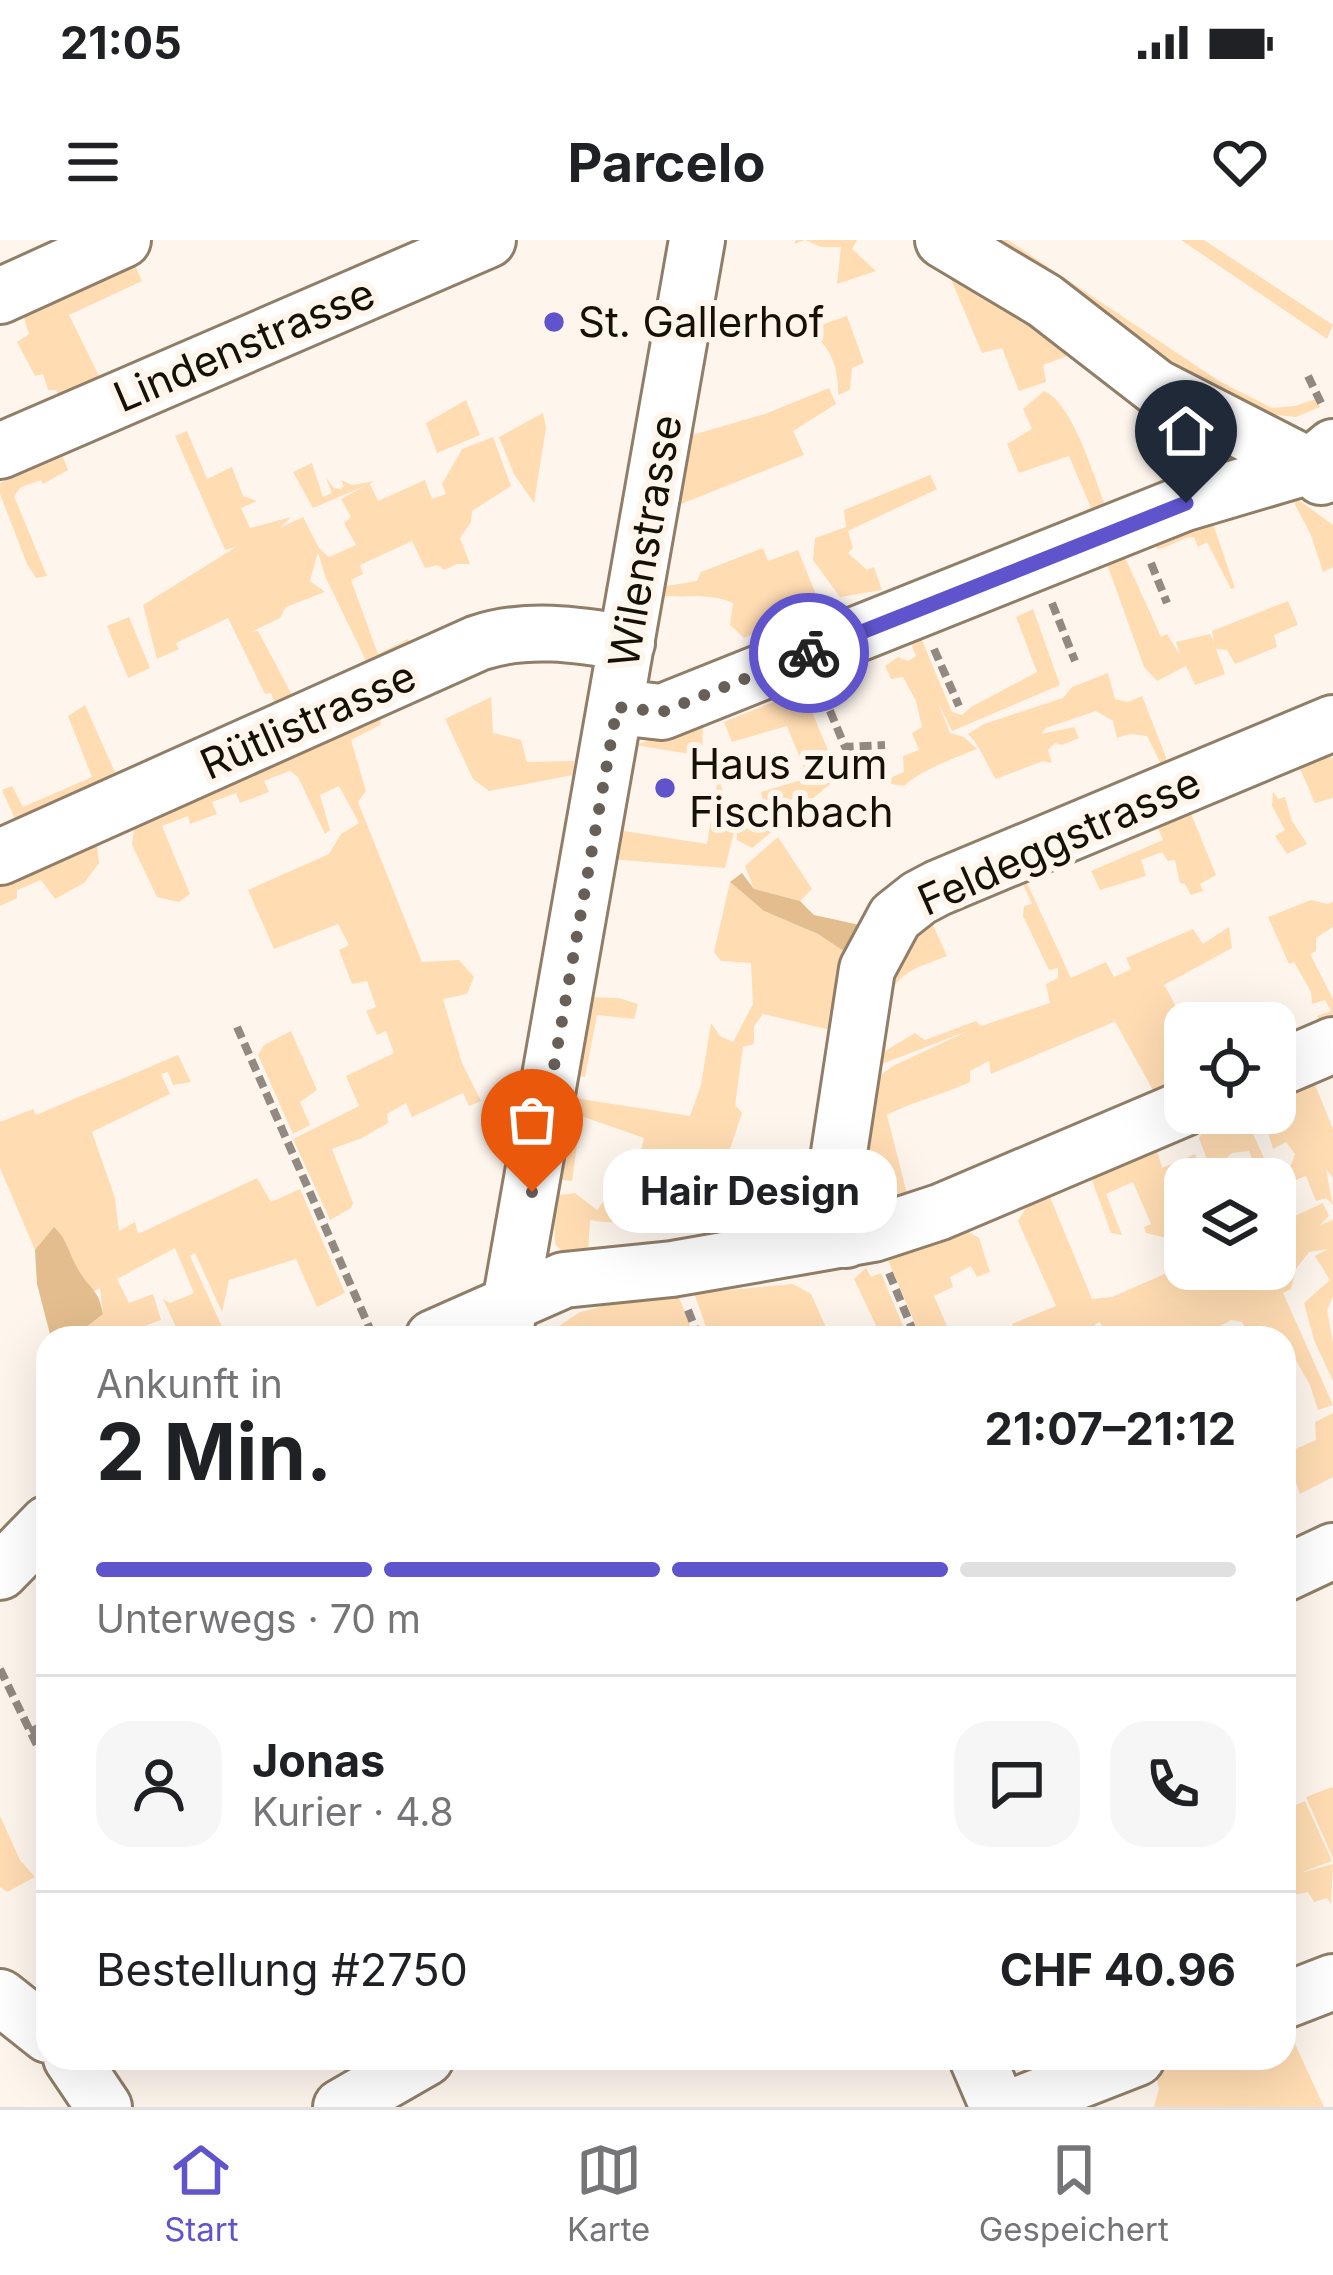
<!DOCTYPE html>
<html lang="de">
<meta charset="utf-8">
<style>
body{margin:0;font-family:Inter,sans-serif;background:#f6f6f6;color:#202124;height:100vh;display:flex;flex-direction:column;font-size:45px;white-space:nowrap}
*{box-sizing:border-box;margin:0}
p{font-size:39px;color:#757577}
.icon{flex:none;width:66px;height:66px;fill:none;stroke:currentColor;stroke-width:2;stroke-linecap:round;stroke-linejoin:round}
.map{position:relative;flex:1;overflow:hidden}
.panel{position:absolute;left:36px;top:1086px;width:1260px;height:744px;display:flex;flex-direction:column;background:#fff;border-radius:36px;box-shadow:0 12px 48px #0002}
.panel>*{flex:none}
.buttons{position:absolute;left:1164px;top:762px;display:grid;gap:24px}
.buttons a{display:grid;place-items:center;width:132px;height:132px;border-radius:24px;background:#fff;box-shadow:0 12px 48px #0002;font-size:60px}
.pin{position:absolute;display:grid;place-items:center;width:102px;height:102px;color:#fff;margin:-123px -51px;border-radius:50% 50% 50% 0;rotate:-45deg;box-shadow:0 0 12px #0007}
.pin .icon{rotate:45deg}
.courier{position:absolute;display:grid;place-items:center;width:120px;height:120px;margin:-60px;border:9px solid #5f54cc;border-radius:50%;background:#fff;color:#222;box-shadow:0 3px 15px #0007}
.bubble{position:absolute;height:84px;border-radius:36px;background:#fff;box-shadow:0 12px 48px #0002;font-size:39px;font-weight:700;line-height:84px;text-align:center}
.headline em{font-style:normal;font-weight:700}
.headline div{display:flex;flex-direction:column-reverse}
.headline{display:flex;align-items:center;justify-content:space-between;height:204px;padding:0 60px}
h1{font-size:78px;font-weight:700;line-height:90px}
.bar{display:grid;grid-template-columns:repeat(4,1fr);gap:18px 12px;align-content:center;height:144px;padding:0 60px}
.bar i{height:15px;border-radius:9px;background:#e0e0e0}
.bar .selected{background:#5f54cc}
.bar p{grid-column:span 4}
.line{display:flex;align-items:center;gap:30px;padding:0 60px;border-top:3px solid #e0e0e0}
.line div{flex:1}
.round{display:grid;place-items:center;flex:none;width:126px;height:126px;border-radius:36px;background:#f6f6f6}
.status{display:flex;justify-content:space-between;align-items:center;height:84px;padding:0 60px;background:#fff;direction:ltr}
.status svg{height:33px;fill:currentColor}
header{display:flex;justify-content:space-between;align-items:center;height:156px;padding:0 60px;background:#fff;font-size:54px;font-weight:700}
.tabs{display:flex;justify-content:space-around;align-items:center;height:168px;border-top:3px solid #e0e0e0;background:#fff;font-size:33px;color:#757577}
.tabs a{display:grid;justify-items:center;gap:6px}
.tabs .selected{color:#5f54cc}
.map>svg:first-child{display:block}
.green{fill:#ffdcb2}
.forest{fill:#e3bd8d}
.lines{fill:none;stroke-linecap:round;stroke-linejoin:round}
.minor-casing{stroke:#907e68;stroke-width:60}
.path{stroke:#928a82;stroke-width:8;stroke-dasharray:12 6;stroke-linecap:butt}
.minor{stroke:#fff;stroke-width:54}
.done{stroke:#686058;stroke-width:12;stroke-dasharray:0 21.6}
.route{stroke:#5f54cc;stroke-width:15}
.poi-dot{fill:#5f54cc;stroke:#fef6ed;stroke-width:4.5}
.labels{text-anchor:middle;stroke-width:12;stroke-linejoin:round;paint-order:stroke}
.poi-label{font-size:42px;fill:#171008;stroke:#fef6ed;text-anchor:start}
.street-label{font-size:42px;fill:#171008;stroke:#fef6ed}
</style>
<div class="status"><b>21:05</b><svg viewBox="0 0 49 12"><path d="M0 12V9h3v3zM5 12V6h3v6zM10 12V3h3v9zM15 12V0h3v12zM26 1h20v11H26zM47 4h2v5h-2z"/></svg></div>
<header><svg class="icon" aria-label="menu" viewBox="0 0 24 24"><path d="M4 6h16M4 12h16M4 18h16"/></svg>Parcelo<svg class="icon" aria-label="heart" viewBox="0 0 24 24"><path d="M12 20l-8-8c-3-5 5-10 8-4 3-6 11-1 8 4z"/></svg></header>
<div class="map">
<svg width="1333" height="1867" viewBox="0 0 1333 1867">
<rect width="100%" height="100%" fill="#fef6ed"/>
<path class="green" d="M796,0h61l-5,9 24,22 -39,13 4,-37h-20l-16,-7 -11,4z
M994,0h14l211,141 53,27 23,-2 21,-7 4,8 -24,10 -39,-4 -56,-32z
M1181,0h23l129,85 -6,14z
M128,10l14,31 -73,34 35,71 -42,19 -6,-15h-8l-5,-16 -8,2 -18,-34 12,-8 -11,-35z
M933,21l138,85 -6,11 -22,8 3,17 -27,9 -17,-43 -20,5 -32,-76z
M847,76l17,47 -12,5 -2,22 -12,5c1,-18 -4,-42 -18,-54l1,-16z
M829,148l7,16 -43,27 11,24 -128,51 9,-69 80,-23z
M1044,151c30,12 53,95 65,125l-72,17 54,-25 -22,-52 -50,17 -12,-29 25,-15 -9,-20z
M466,160l14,35 -43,18 -11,-30z
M543,173l3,15 -12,75 -20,-29 -15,-37z
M1164,180l59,40 -28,17 -13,-12 7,-5 -14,-27 -5,5z
M187,191l20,48 25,-12 11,29 14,5 -16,7 9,20 41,-11 -11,11 23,-11 16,31 10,9 27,-12 -12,-22 7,-6 -10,-18 26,-14 -54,23 -20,-36 19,-9 11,34 9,-4 -6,-15 8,10 7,1 3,-3 -3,-6 11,5 22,-4 -4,3 8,17 47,-21 7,19 14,-5 -4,-10 20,-35 31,-12 18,49 -39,25 -1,11 -11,16 10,26h-13l-13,6 -6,-5 -13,3 -13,-27 -52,24 3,9 -12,6 27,74 30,-15 7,13 -45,17 -45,-93 -7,-24 -8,29 15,11 -39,15 -6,11 -29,14 7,-1 40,75 -20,6 -7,-19 -6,1 -37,-76 -52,25 3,6 -22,10 -14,-54 93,-58 -11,3 -50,-114z
M63,217l5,13 -25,14 -2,-4 -20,7 -7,9 33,80 -11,2 -9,-14 -27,-70v-11z
M930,235l7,14 -89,42 5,17 -5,5 19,17 7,-3 8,23 -42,7 -27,-37 2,-22 31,-11 -2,-17z
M1289,253l44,32v42l-10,5 -12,-37z
M1211,278l24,70 -4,1 -24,-47 -9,5 -4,-10c-15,0 -23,11 -37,12l-3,-9z
M763,308l5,13 30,-11 21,52 -5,3 9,21 -73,27 1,-13 11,-11 -18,9 -14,-13 3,-22c-26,-11 -47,-4 -74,-8l1,-8 37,-6 4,-9z
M1124,315l37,82 6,-3 13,21 -4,-13 34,-8 4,8 -2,-11 76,-30 10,24 -24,10 3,12 -42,17 -8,-14 -11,-1 9,25 -30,11 -9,-19 -29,15 -13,-14 -37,-103z
M1033,369l27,76 -108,46 -15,-30 13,32 14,4 13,12c-22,9 -56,21 -73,37l-13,-2 1,-7 12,-5 -1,-16 16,-6 -7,-17 10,-6 -6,-26 -13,-24 -12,2 -6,-13 13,-9 10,4 8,-5 -8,-20 11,-3 33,79 10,3 9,-8 66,-35 -21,-55z
M129,377l21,51 -22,10 -21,-52z
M1108,433l7,26 13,3 14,-6 24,61 1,19 -20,-40 -17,-2 -13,4 -4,-17 -17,-10 -50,17 -5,6 33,-7 5,11 -17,7 -7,-2 -7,7 4,13 -9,-2 -47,18c-11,-16 -14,-31 -28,-45l16,-10 79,-26 9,-11z
M803,450l36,87 -87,71 -15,-8v-7l30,-15 -6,-26 47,-14 -21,-52 -55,16 -8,-20z
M491,457l2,36 28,7 6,22 47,-1 -1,14 -84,16 -16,-12 -28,-60z
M85,465l33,74 -96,46 -7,-6 -13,-29 10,-4 11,21 69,-30 -24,-61z
M383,471l-3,14 -29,15 15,51 -8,11 64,160 37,-2 15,17 -7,17 -24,5 19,64 19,38 -12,5 -6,-13 -51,24 -6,-14 -19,11 1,9 -26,15 -30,11 21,54 -2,5 -21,12 -37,-81 66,-33 -13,-30 48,-23 -8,-22 -9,4 -11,-24 10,-4 -9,-26 -15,3 -13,-34 10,-5 -11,-21 -64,25 -26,-59 81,-36 12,-20 18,-11 -20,-37 -19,9 10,35 -5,4 -27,-57 -8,-6 -26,10 5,11 -29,11 -4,-10 -24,9 5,12 -27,10 -2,-8 -26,10 28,68 -11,8 -22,-5 -25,-52 3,-25z
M703,482l-1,34 -67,-11z
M1325,503l8,17v38l-18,5 -20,-46z
M718,538l18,46 -11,44 -116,-9 9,-29 89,14z
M1273,551l5,8 7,-2 7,24 15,23 -20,10 -12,-18 10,-6 -13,-24z
M1185,559l31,76 -16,9 3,7 -12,4 -6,-11 -5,-1 -5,-23 -7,1 -6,-9 -21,8 5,16 -46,14 -9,-19 72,-31 -12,-29z
M778,597l34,52 -12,12 -46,-12 -9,-23z
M88,598l9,8 2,17 -15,20 -29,16 -14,-19 -24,10v8l-17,8v-29z
M1020,628l51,110 35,-16 8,15 17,-8 -5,-11 67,-29 10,15 26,-17 3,21 -68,37c32,51 13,56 21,107h-31l-41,-74 1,4 -123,52 -2,-13 -19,10v11c-29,13 -55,19 -83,33l22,87 -22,6 -26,-8 -6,-25 13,-91 25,-18 77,-36 -93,36 -2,-9 40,-24 10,7 51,-19 5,5 69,-23 -4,-19 12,-6v-10l-9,2 -26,-54 1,-10 8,-2 -16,-35z
M730,642l34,29 54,23 36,24 -19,73 -72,-17 -9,12v18l-11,3 -8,58 7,8 -17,51 -23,-1 -8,41 -19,-4 -1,9c-28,10 -54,17 -84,11l-2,32 -18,8 -15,-16 -2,-48 22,-3 22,17 15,-20 21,-3 11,-49 -63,-22 -9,65 -16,-2 12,-82 122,19 11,-31 10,-62 9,13 13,6 20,-38 -2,-41 -30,-2 -7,-9z
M1311,660l17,4 5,-2v25l-17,11v13l-6,3 23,45v27l-9,4 -7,-14 14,-5 -6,-11 -13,4 -1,-12 -17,-30 -5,2 -21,-47z
M929,676l18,40c-33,13 -50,15 -62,50l-2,-22z
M589,757l30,1 19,6 -4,15 -37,-4 -12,62 -9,-2z
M291,791l26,59 -17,12 10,23 -17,9 -35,-79 6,-10z
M178,815l13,27 -18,3 -5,-13 -7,2 9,20 -78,38 23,66 4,33 16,-9 3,12 119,-56 14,24 29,-13 45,104 -28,14 -21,-48 -67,21 -7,32 -27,-59 -5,3 37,82h-46l-18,-39 7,4 24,-10 -19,-45 -58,31 12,24 24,-9 8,26 -49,18h-40l31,-24 -3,-26 -47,24 -13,-60 -5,-2 -35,-82v-46l33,-13 3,6z
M1311,835l22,54v49l-7,-9 7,36 -7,-7 -10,3 -10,-25 -13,5 -4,-11 6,-16 -9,-12 -13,7 -11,-36h13v-20z
M508,856l8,11 -10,52 -23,-52z
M1239,876l9,7 18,39 -11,5 -6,-16 -17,2 -13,11 2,15h-7l-15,-41 6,-12z
M1154,899l8,29 33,-14 10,25h-20v90h90v-44l48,-22 6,13 -9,9 13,-5v77l-6,13 6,32v39l-19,-41 -10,-37 26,-23 -15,-24 13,-7 -19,3 -13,17 -5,20 -8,4 50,112 -15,5 -8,-25 -20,-35 -6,2v-14h-34l-8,-16 -11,-2 -32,18h-92l-7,-16 -5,2 5,14h-92l9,-4 -5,-10 44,-18 -38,-85 8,-13 22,-16 44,107 20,-2 71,-31 -5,-18 -8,1v-10l-24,-6 -2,-6 7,-3 -18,-42 -27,12 16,41 -11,-2 -23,-64z
M967,991l12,7 11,34 -13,5 -6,-11 -21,11 3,10 -19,9 18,42h-31l-33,-78z
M866,1028l5,9 10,-4 27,65h-26l-28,-59z
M793,1044l18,10 18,40 -9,4 -14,-4 -9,4h-87l-16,-45z
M678,1055l17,43h-154l39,-26 47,-12z
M1333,1173v64l-33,17 -5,-14 -11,2v-28l32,-14 -1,-18z
M1332,1547l1,2v69l-27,-61z
M1305,1561l27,60 -32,12 33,-9 -2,40 -4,-6 -13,4 -6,-10 -24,5v-39l9,17 3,-1 -12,-26v-38z
M0,1576l20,44 15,17 -28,15 -7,-5z
M1284,1780l40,87h-170l5,-18 -4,-19 28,-12h101z"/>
<path class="forest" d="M742,633l12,16 46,12 14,14 46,10 8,13 -14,20 -36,-24 -54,-23 -34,-29z
M54,987c14,13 15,28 25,44 12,20 19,17 24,43l-31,24h-21l-14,-54 -2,-34z"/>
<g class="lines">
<g class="minor-casing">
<path id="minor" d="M943,0l102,61 111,86 154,79 11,11
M0,56l123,-56
M0,211l488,-211
M617,467l45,5 523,-209 125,-37 23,-19
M0,617l478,-214c48,-16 99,-9 149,0
M1275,830l58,-25
M846,1000l-11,-61 32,-210 28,-52 24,-19 19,-10 395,-165
M433,1098l131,-58 108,-11 201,-35 67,-22 245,-104
M504,1098l193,-1098
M0,1332l48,-49
M1284,1334l49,-23
M0,1757l48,38
M1284,1761l49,-19
M71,1818l33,49
M977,1818l21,49
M341,1867l85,-49
M1012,1867l125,-49"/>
</g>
<path class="path" d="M1308,136l15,31
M1151,323l16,40
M1052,363l23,58
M934,409l25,57
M823,454l22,53 40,-2
M237,787l137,311
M889,1033l27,65
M688,1070l11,28
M0,1429l48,99
M30,1492l18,-9"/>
<use href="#minor" class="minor"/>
</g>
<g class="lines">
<path class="done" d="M532,952l85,-485 45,5 147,-59"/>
<path class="route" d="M809,413l377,-150"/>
</g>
<g class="poi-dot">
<circle cx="554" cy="82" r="12"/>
<circle cx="665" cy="548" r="12"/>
</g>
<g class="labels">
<g class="poi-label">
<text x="578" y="97">St. Gallerhof</text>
<text x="689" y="539">Haus zum<tspan x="689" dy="48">Fischbach</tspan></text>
</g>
<g class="street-label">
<text transform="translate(244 105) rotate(-23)" y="15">Lindenstrasse</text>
<text transform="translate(645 301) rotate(-80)" y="15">Wilenstrasse</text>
<text transform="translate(308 480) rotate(-24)" y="15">Rütlistrasse</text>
<text transform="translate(1059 601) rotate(-24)" y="15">Feldeggstrasse</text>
</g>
</g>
</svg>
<div class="buttons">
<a><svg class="icon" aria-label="locate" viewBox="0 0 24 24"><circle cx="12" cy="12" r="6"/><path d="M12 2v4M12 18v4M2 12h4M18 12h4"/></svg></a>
<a><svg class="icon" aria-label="layers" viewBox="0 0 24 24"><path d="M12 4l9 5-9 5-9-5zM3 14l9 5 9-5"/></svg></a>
</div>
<div class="pin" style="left:532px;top:952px;background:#ea580c"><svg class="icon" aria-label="bag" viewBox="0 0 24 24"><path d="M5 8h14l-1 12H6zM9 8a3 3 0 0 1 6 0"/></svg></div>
<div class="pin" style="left:1186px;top:263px;background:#1f2937"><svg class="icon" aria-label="home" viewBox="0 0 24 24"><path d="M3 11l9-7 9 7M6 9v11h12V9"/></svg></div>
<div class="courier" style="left:809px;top:413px"><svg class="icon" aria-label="bike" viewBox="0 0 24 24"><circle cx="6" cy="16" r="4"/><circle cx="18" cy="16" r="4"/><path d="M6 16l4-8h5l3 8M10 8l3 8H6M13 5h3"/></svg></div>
<div class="bubble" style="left:603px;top:909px;width:294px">Hair Design</div>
<section class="panel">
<div class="headline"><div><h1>2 Min.</h1><p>Ankunft in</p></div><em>21:07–21:12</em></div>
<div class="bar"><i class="selected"></i><i class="selected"></i><i class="selected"></i><i></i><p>Unterwegs · 70 m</p></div>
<div class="line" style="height:216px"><a class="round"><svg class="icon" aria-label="person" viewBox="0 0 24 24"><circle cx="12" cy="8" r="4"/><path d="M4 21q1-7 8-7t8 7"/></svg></a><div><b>Jonas</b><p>Kurier · 4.8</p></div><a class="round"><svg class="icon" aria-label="chat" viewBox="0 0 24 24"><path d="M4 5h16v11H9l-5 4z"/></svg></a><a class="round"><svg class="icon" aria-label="phone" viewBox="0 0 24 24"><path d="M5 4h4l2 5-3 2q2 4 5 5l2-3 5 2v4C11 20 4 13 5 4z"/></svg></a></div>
<div class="line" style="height:156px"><div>Bestellung #2750</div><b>CHF 40.96</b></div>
</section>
</div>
<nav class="tabs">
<a class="selected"><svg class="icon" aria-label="home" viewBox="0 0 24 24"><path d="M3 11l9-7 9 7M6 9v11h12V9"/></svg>Start</a>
<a><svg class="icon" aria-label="map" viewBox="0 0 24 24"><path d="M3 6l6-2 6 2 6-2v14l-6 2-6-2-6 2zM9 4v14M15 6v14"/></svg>Karte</a>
<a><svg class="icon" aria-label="saved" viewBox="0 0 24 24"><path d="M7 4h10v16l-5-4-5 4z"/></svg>Gespeichert</a>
</nav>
